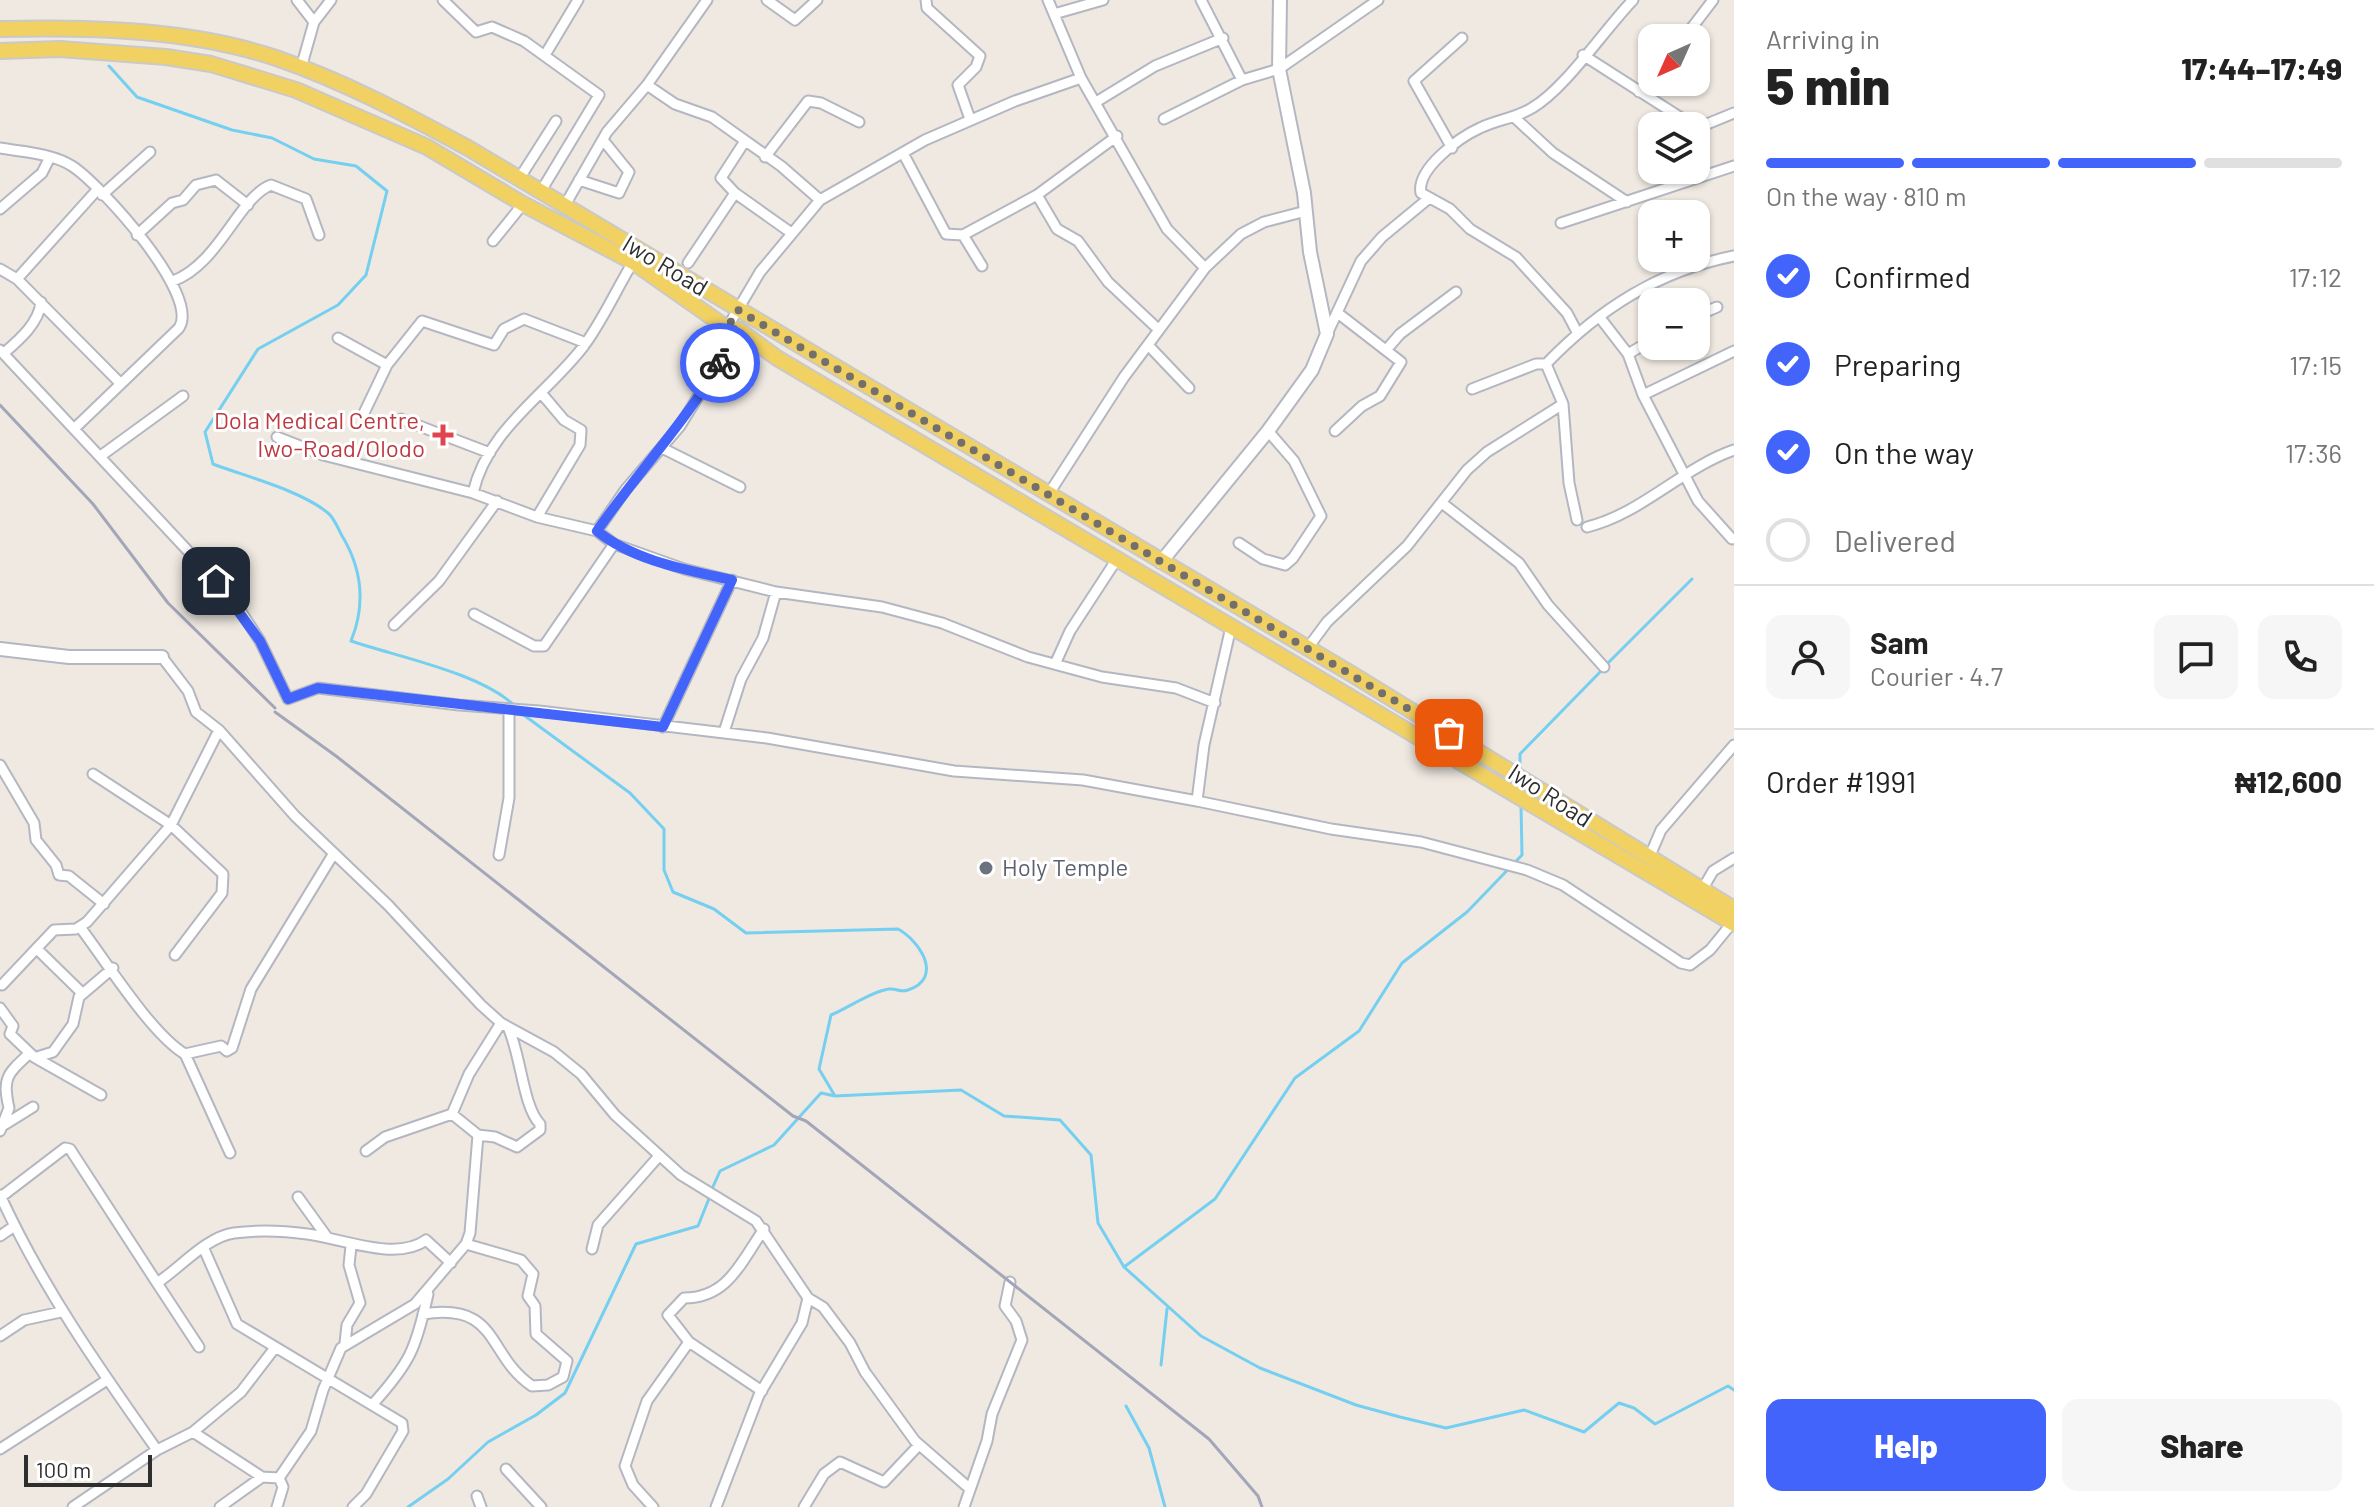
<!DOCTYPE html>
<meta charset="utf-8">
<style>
body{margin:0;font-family:Barlow,sans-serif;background:#f6f6f6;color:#222;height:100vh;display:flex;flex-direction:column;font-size:30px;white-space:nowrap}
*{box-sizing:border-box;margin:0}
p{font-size:26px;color:#767676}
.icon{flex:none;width:44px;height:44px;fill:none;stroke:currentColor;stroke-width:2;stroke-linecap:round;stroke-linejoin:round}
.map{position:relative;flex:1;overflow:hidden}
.drawer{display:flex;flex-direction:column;background:#fff;width:640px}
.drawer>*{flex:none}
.needle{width:52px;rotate:225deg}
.tools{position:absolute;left:1638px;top:24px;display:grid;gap:16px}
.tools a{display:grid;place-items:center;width:72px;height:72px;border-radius:16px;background:#fff;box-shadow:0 2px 6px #0004;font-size:40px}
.scale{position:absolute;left:24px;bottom:20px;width:128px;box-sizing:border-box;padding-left:8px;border:4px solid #2e2e2e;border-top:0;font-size:22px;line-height:28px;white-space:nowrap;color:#2e2e2e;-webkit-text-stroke:6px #fff;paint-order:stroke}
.pin{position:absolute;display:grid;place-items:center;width:68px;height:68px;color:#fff;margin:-34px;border-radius:16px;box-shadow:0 4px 12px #0006}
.courier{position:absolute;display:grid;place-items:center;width:80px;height:80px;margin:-40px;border:6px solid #4264fb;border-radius:50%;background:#fff;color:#222;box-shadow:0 2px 10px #0007}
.overview em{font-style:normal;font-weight:800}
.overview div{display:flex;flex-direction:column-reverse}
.overview{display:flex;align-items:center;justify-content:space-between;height:136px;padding:0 32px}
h1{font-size:52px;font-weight:800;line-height:60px}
.bar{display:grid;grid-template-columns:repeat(4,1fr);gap:12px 8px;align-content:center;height:96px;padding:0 32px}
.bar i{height:10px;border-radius:6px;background:#e0e0e0}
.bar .on{background:#4264fb}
.bar p{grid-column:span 4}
.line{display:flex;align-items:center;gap:20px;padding:0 32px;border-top:2px solid #e0e0e0}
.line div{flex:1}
.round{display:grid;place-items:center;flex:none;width:84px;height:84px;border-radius:16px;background:#f6f6f6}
ol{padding:0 32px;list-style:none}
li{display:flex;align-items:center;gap:24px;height:88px}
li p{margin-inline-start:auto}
li .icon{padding:8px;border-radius:50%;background:#4264fb;color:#fff;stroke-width:4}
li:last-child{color:#767676}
li i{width:44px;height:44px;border:4px solid #e0e0e0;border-radius:50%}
.action{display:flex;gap:16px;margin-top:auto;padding:16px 32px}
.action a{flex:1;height:92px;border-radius:16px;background:#4264fb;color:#fff;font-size:32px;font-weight:800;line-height:92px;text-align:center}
.action a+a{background:#f6f6f6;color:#222}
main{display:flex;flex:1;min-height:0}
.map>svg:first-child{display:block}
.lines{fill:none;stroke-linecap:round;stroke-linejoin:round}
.stream{stroke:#75cff0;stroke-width:3}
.street-casing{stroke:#b4b7c1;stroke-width:13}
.secondary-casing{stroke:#b4b7c1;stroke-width:16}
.primary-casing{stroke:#c9c9c9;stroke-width:18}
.street{stroke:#fff;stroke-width:9}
.secondary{stroke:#fff;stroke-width:12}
.primary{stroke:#f2d163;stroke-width:14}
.rail{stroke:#a3a6b8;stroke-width:3}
.done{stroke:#726f6d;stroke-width:8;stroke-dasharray:0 14.4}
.route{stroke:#4264fb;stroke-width:10}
.health-dot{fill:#e0444e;stroke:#fff;stroke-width:3}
.worship-dot{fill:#6b7280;stroke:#fff;stroke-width:3}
.labels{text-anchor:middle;stroke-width:6;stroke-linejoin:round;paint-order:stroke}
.street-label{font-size:24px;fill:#2e2e2e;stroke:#fff}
.health-label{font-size:24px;fill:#be3a42;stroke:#fff;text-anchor:end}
.worship-label{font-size:24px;fill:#5b616d;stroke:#fff;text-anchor:start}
</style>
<main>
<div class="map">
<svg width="1734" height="1507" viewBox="0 0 1734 1507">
<rect width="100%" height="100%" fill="#efe9e1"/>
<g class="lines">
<path class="stream" d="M109,66l28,31 95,33 40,8 42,21 42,7 31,25 -21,84 -28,30 -80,44 -53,83 8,32c34,13 87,26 115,49 6,5 10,15 13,21 21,34 25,70 10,107 47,16 131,32 165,66
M1607,664l85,-85
M521,713l109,80 34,36v41l9,22 41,17 32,24 152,-4c22,12 46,49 10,61 -8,3 -11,-2 -19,-1 -17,2 -41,19 -58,26l-12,54 16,27 126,-6 43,26 56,4 31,35 7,68 26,44 77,69 59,32 96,37 44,12 46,11 78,-18 60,22 35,-29 15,5 21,16 73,-38 6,4
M1520,773v-19l82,-84
M712,1189l8,-18 54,-26 47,-52 14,3
M1124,1267l91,-68 80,-121 64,-47 43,-68 65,-51 55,-57 -1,-50
M1161,1365l6,-56
M1126,1406l23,42 16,59
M408,1507l40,-28 40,-37 48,-27 29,-22 71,-149 62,-18 12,-30"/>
<g class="street-casing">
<path id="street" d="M297,0l17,22
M443,0l33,32 16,-5 32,14 75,54 -58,96
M767,0l28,20 22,-20
M926,0l1,8 53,48 -4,11 -18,18 12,34
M1048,0l33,78 86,151 38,39
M1201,0l41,80
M1054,14l49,-14
M1684,38l29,-38
M545,55l33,-55
M1583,55l103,66 21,3 27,-11
M301,68l13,-46 17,-22
M647,85l28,19 37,13 69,49 39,34
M1639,92l13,-16
M1096,102l59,-36 68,-28
M1514,117l39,36 74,49
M1164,119l78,-39 37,-11 99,-69
M745,141l-24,37 14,15 55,39
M0,148c22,4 52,5 72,18 28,18 129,129 107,162l-103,99
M1452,148l-38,-67 48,-43
M903,153l43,81 17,1 19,31
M765,157l43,-56 13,2 38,19
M519,179l37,-58
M579,180l40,13 10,-21 -26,-32
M102,195l48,-43
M1037,195l20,34 21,12 30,41 51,48
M565,205l42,-73 40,-47 60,-85
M0,209l42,-36 8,-16
M1561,223l173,-57
M137,235l35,-32 11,-3 13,-15 20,-5 32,25
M963,235l74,-40 80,-59
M493,241l30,-37
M688,263l47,-70
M0,269l17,10 103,104
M17,279l80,-89
M173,281c46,-17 66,-84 98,-96l35,14 13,36
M1696,316l21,-9
M1601,319l27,35 15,41 55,106 34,38
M727,328l33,-56 60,-72 105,-60 90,-39 66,-23
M1577,332l-10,-19 -51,-56 -46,-28 -20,-20 -29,-16c-5,-24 39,-56 59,-65 16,-8 36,-10 52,-20 33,-19 72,-78 101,-108
M1327,334l34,-73 21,-24 46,-38
M338,338l49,27
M1148,345l41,43
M1387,349l13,-15 56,-42
M0,350l232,248 28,43 28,58 30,-11 141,17 80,6 228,27 187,33 129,9 114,21 7,-56 27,-118
M4,353c15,-13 35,-30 37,-51
M1628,354l24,-14
M1546,364l17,40 6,79 8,37
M1472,389l64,-25h10c53,-55 112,-93 188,-108
M1643,395l91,-44
M364,413l23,-48 35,-44 72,24 10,-16 20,-10 62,24
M401,419l89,34
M1335,431l27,-25 18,-10 21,-34 -62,-48
M277,437l46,18 150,38 64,24 60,14 17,13 70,25 92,23 106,15 60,16 86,34 74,20 74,11 39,15
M662,448l78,39
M102,455l81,-59
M473,493c14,-63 72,-97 110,-146 19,-25 33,-57 50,-85
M1048,495l76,-118 81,-109 36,-34 23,-12 42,-11
M1442,503l77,60 29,42 56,62
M537,517l43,-72 1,-15 -17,-10 -22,-26
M1587,527c54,-13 95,-59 147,-77
M597,531l29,-42 54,-63 59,-96
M1239,543l24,16 22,6 8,-7 28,-42 -27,-55 -26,-30
M474,614l60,32h10l70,-102
M394,625l45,-44 58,-80
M1307,649l20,-27 80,-76 60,-76 20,-18 76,-48
M162,657l26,34 8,21 23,18 76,86 93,89 93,100 20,18 53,29 27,22 34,41 66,60 75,46 52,77 15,9 27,36 15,29 50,69 54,47
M1056,662l14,-31 47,-72
M663,727l69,-147
M724,732l17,-53 22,-41 13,-46
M0,765l34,58 2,17 20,25 3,10 10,1 35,28
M93,774l78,51 52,49 -1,19 -47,62
M1197,801l134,28 90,13 106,28 36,15 118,78 9,2 20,-15 22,-27
M499,855l10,-57v-87
M1649,858l12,-28 73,-85
M1702,890l11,-19 21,-13
M80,927c25,33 72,108 105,127l36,-8 6,5 5,-3 19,-59 83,-136
M37,949l45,44
M2,985l52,-55 22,-1 11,-7 84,-97 48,-95
M0,1008l13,18 -3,8 24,23 67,38
M185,1054l45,99
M37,1057l16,-5 20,-28 6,-27 34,-29
M4,1125l29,-18
M0,1131l9,-23c-7,-30 -2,-34 21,-55
M478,1135l17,2 22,10 23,-17v-6c-17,-17 -19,-69 -32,-97
M366,1151l19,-14 67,-23
M0,1195c42,92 99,173 157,255l-84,57
M1,1197l64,-49 5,1 87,134c23,-15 49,-46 77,-50 23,-3 51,-2 73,1 33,4 89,28 119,6l25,23
M298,1197l29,40
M0,1236l13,-9
M204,1249l33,75 165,99 1,8 -37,63 -13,13
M592,1249l6,-24 61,-69
M157,1283l42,64
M423,1314c77,-12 63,41 109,72l16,-1 15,-8 4,-16 -31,-27 -1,-28 -7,-10 5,-22 -12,-14 -55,-16
M0,1336l24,-16 37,-8
M689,1342l73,49
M345,1343l2,-18 13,-22 -11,-38 2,-19
M372,1405c38,-42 44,-56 56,-111
M193,1432l48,-40 33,-43
M0,1449l107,-69
M157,1450l36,-18 69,45 17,1
M506,1469l35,38
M477,1496l4,11
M220,1507l42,-30
M277,1507l6,-20 -4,-9 32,-47 12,-41 18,-42 74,-44 51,-60 4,-11 8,-98 -26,-21 17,-40 32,-51
M653,1507l-20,-22 -8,-19 22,-65 42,-59 -21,-27 16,-17c44,0 57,-36 80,-69
M716,1507l43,-112 43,-72 6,-25
M804,1507l20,-33 16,-12 44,20 35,-37
M964,1507l23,-66 5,-27 30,-74 -6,-19 -11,-15 5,-24"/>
</g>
<g class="secondary-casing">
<path id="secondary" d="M1161,562l107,-131 44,-61 15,-36 -17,-82 -6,-59 -25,-124 1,-69
M0,649l69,8h93"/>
</g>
<g class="primary-casing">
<path id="primary" d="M0,29c92,-2 192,0 279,30 66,23 128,56 189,89l887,528 379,233
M0,51l60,-2 106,8 45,7 85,26 131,57 96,57 110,58 94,66 12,2 38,28 957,566"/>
</g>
<use href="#street" class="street"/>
<use href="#secondary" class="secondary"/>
<use href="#primary" class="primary"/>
<path class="rail" d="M0,405l93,99 75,99 107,105
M275,712l61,44 457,360 13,5 403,318 49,57 4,11"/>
</g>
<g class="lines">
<path class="done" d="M720,363l19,-33 -12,-2 11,-18 711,423"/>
<path class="route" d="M216,581l44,60 28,58 30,-11 345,39 69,-147c-45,-10 -98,-19 -135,-49 40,-58 87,-107 123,-168"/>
</g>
<path class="health-dot" d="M439 423h8v8h8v8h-8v8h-8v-8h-8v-8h8z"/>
<circle class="worship-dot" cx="986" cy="868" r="8"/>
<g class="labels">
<g class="street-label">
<text transform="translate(665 266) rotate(31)" y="8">Iwo Road</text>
<text transform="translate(1550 796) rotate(33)" y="8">Iwo Road</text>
</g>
<g class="health-label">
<text x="425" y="429">Dola Medical Centre,<tspan x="425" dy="28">Iwo-Road/Olodo</tspan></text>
</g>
<g class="worship-label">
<text x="1002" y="876">Holy Temple</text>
</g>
</g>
</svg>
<div class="tools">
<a><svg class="needle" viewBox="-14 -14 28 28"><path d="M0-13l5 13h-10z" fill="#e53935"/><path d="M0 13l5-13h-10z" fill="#767676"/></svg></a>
<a><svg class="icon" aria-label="layers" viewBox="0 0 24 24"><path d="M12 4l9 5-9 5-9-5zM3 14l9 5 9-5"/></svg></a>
<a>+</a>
<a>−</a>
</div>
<div class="scale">100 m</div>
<div class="pin" style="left:1449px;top:733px;background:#ea580c"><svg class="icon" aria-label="bag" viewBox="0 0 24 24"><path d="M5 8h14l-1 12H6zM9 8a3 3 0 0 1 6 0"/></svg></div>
<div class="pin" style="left:216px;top:581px;background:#1f2937"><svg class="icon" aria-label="home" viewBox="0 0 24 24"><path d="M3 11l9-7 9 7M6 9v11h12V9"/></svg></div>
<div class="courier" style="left:720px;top:363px"><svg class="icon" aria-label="bike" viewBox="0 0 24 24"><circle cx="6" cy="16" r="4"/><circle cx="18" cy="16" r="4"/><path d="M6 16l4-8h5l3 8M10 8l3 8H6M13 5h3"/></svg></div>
</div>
<section class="drawer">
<div class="overview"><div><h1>5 min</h1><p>Arriving in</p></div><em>17:44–17:49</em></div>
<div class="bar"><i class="on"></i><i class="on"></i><i class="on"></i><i></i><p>On the way · 810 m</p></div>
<ol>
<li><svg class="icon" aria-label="check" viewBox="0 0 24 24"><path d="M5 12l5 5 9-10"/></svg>Confirmed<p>17:12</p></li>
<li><svg class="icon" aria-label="check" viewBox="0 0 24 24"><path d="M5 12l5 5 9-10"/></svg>Preparing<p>17:15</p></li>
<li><svg class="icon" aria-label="check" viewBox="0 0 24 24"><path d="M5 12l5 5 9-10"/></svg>On the way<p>17:36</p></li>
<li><i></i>Delivered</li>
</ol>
<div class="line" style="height:144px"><a class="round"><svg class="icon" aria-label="person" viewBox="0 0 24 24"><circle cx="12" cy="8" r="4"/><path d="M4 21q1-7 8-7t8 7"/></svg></a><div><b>Sam</b><p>Courier · 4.7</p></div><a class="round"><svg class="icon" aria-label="chat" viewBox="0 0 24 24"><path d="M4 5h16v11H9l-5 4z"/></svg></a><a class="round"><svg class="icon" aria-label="phone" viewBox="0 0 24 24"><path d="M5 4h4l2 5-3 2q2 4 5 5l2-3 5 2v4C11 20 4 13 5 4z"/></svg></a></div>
<div class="line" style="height:104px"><div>Order #1991</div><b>₦12,600</b></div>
<div class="action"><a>Help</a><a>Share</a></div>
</section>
</main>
